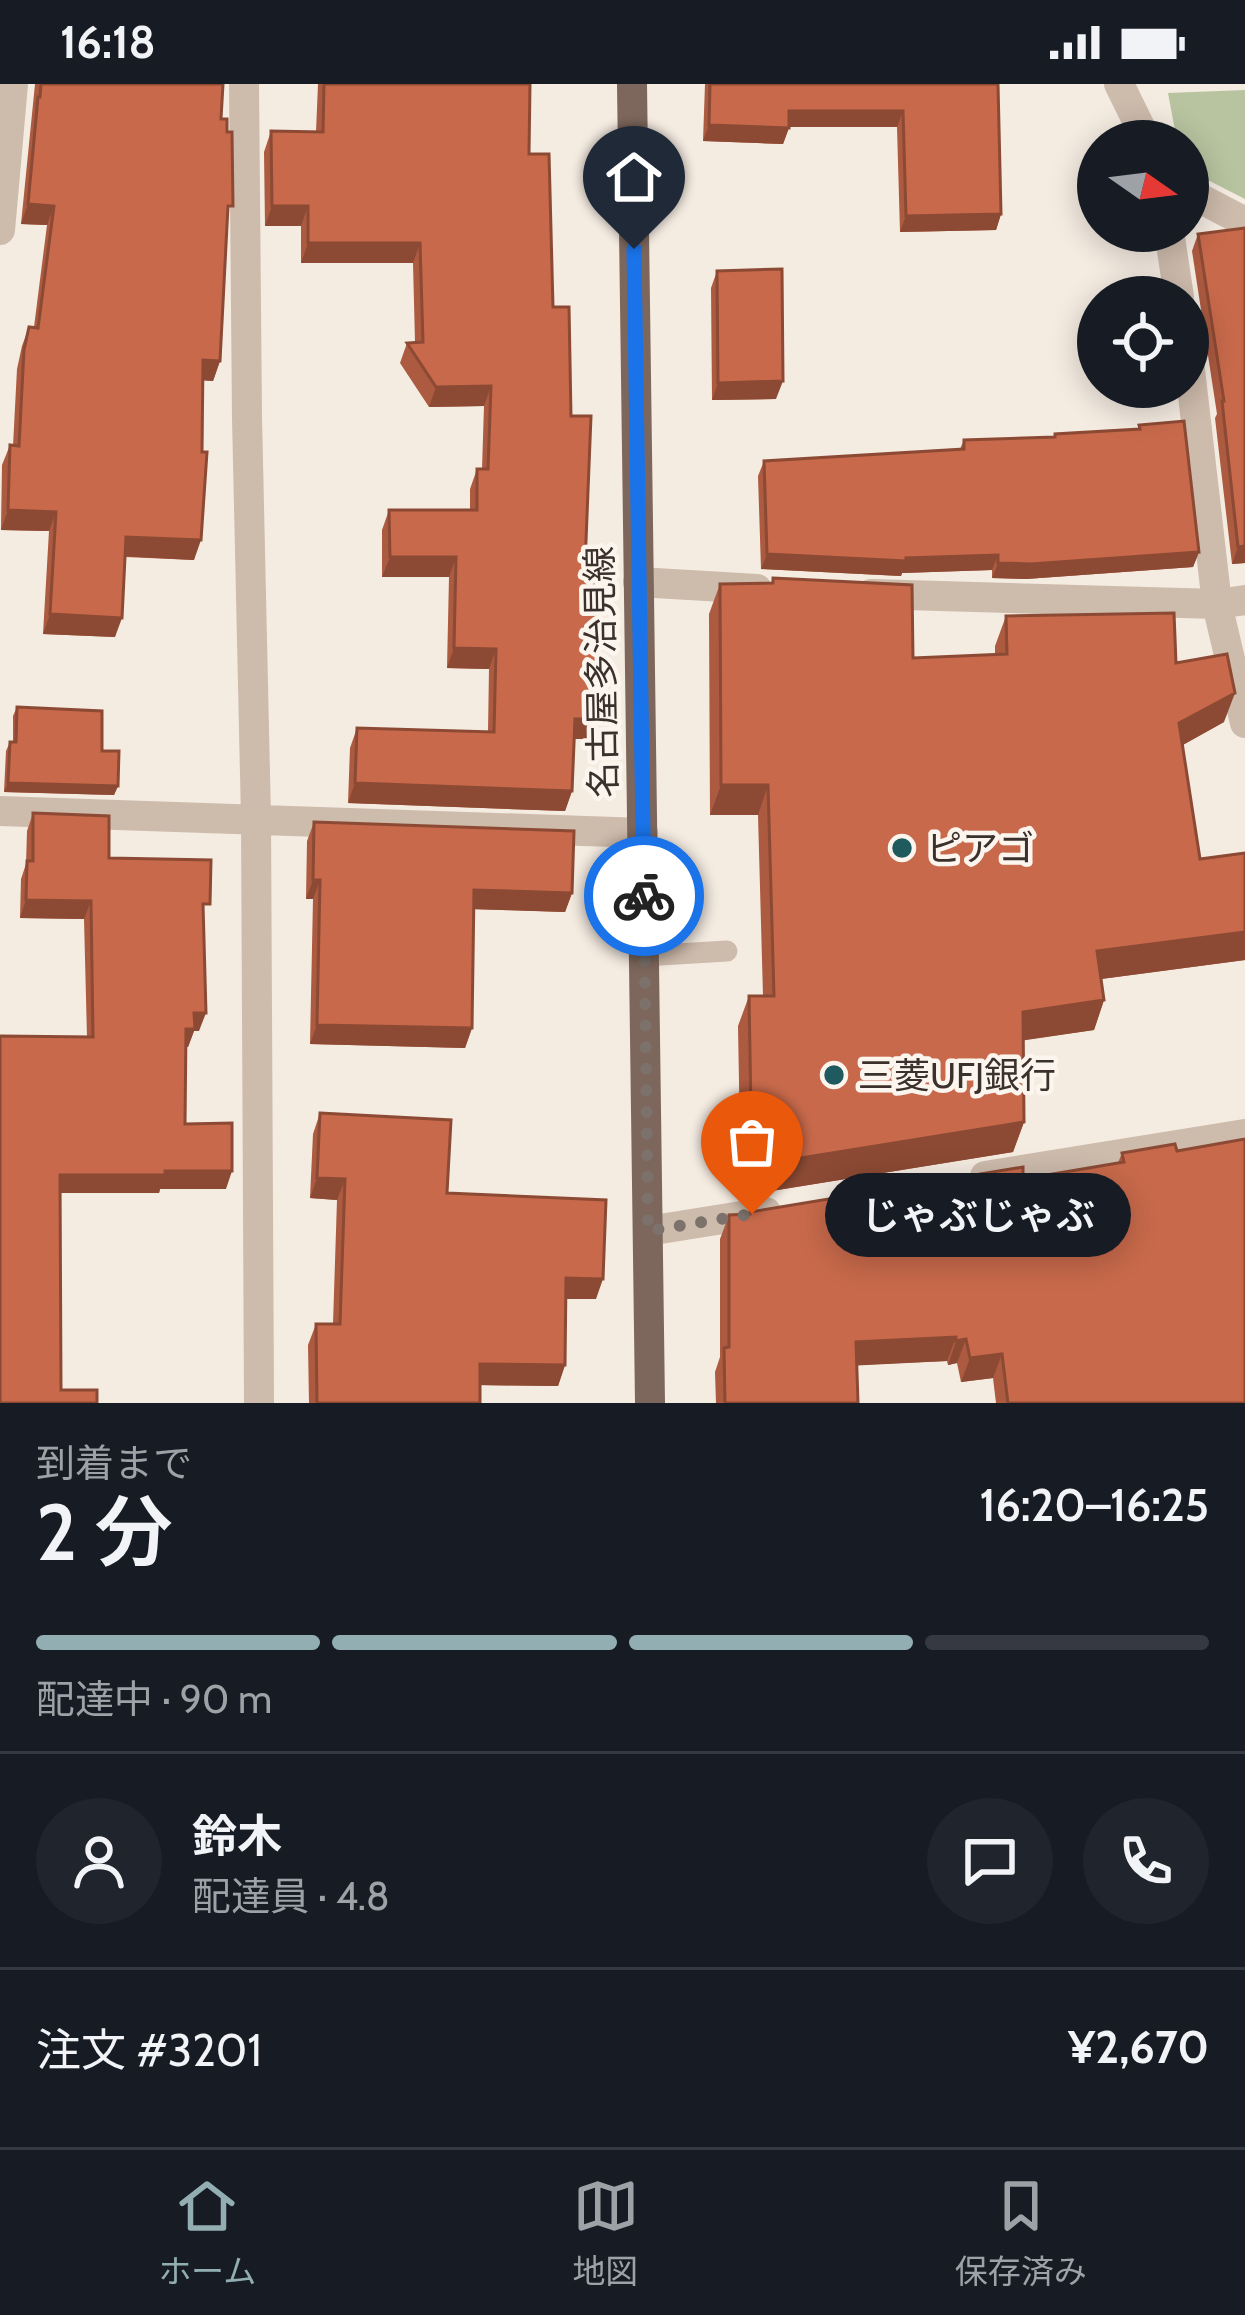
<!DOCTYPE html>
<html lang="ja">
<meta charset="utf-8">
<style>
body{margin:0;font-family:Cabin,"Noto Sans JP",sans-serif;background:#20242c;color:#f1f3f6;height:100vh;display:flex;flex-direction:column;font-size:45px;white-space:nowrap}
*{box-sizing:border-box;margin:0}
p{font-size:39px;color:#9ea1a6}
.icon{flex:none;width:66px;height:66px;fill:none;stroke:currentColor;stroke-width:2;stroke-linecap:round;stroke-linejoin:round}
.map{position:relative;height:1319px;overflow:hidden}
.panel{display:flex;flex-direction:column;background:#171b24;flex:1}
.panel>*{flex:none}
.needle{width:78px;rotate:104deg}
.buttons{position:absolute;left:1077px;top:36px;display:grid;gap:24px}
.buttons a{display:grid;place-items:center;width:132px;height:132px;border-radius:50%;background:#171b24;box-shadow:0 6px 30px #0003;font-size:60px}
.pin{position:absolute;display:grid;place-items:center;width:102px;height:102px;color:#fff;margin:-123px -51px;border-radius:50% 50% 50% 0;rotate:-45deg;box-shadow:0 0 12px #0007}
.pin .icon{rotate:45deg}
.courier{position:absolute;display:grid;place-items:center;width:120px;height:120px;margin:-60px;border:9px solid #1a73e8;border-radius:50%;background:#fff;color:#222;box-shadow:0 3px 15px #0007}
.bubble{position:absolute;height:84px;border-radius:42px;background:#171b24;box-shadow:0 6px 30px #0003;font-size:39px;font-weight:600;line-height:84px;text-align:center}
.overview em{font-style:normal;font-weight:600}
.overview div{display:flex;flex-direction:column-reverse}
.overview{display:flex;align-items:center;justify-content:space-between;height:204px;padding:0 36px}
h1{font-size:78px;font-weight:600;line-height:90px}
.bar{display:grid;grid-template-columns:repeat(4,1fr);gap:18px 12px;align-content:center;height:144px;padding:0 36px}
.bar i{height:15px;border-radius:9px;background:#363941}
.bar .active{background:#92aeb2}
.bar p{grid-column:span 4}
.line{display:flex;align-items:center;gap:30px;padding:0 36px;border-top:3px solid #363941}
.line div{flex:1}
.round{display:grid;place-items:center;flex:none;width:126px;height:126px;border-radius:63px;background:#20242c}
.status{display:flex;justify-content:space-between;align-items:center;height:84px;padding:0 60px;background:#171b24;direction:ltr}
.status svg{height:33px;fill:currentColor}
.dock{display:flex;justify-content:space-around;align-items:center;height:168px;border-top:3px solid #363941;background:#171b24;font-size:33px;color:#9ea1a6}
.dock a{display:grid;justify-items:center;gap:6px}
.dock .active{color:#92aeb2}
.map>svg:first-child{display:block}
.green{fill:#b8c4a0}
.lines{fill:none;stroke-linecap:round;stroke-linejoin:round}
.service{stroke:#cdbbac;stroke-width:21}
.minor{stroke:#cdbbac;stroke-width:30}
.primary{stroke:#7d675c;stroke-width:30}
.wall{fill:#ac5a40}
.shaded-wall{fill:#8c4a34}
.building{fill:#c8694b;stroke:#8c4a34;stroke-width:3}
.done{stroke:#7c716b;stroke-width:12;stroke-dasharray:0 21.6}
.route{stroke:#1a73e8;stroke-width:15}
.poi-dot{fill:#1f5a5e;stroke:#fbf5ee;stroke-width:4.5}
.labels{text-anchor:middle;stroke-width:9;stroke-linejoin:round;paint-order:stroke}
.street-label{font-size:36px;fill:#3b302b;stroke:#fbf5ee}
.poi-label{font-size:36px;fill:#3b302b;stroke:#fbf5ee;text-anchor:start}
</style>
<div class="status"><b>16:18</b><svg viewBox="0 0 49 12"><path d="M0 12V9h3v3zM5 12V6h3v6zM10 12V3h3v9zM15 12V0h3v12zM26 1h20v11H26zM47 4h2v5h-2z"/></svg></div>
<div class="map">
<svg width="1245" height="1319" viewBox="0 0 1245 1319">
<rect width="100%" height="100%" fill="#f4ebe1"/>
<path class="green" d="M1245,6v109l-57,-29v-29h-11l-9,-48z"/>
<g class="lines">
<path class="service" d="M644,872l83,-5"/>
<path class="minor" d="M244,0l3,333 9,401 3,585
M1119,0l28,57
M1188,108l57,30
M0,146l13,-146
M1169,147l10,66
M1188,268l29,252 28,119
M638,498l119,7
M871,510l346,10 28,-4
M0,727l643,22
M985,1092l260,-42
M648,1147l118,-19"/>
<path class="primary" d="M632,0l18,1319"/>
</g>
<path class="wall" d="M35,0h188l-2,35 6,103 -7,139 -7,20 -10,-1 -9,180 -69,-3 -10,80 -72,-3 6,-103 -48,-1 1,-65 8,-20 3,1 4,-77 5,-23 7,-19h5l13,-102 -26,-1z
M318,0h212l-1,70 42,262 14,150 4,173h-15l-2,52 -7,20 -217,-8 2,-55 7,-20 131,4 1,-63 -42,-1 2,-91h-67v-47l7,-20h81v-21l7,-20h5l2,-63 -55,1 -29,-44 7,-20 8,-1 -2,-79h-112v-37h-36l-1,-74 7,-21 45,1z
M705,0h293l3,130 -5,16 -96,2 -3,-105h-108l-6,17 -80,-3z
M1245,144v335l-13,1 -17,-146 2,-4 -25,-163 6,-17z
M717,187l59,128 -64,1 -1,-112z
M1139,341l60,127 -6,15 -167,12 -34,-1v-8l-90,3 -1,3 -140,-7 -3,-93 6,-15 196,-12 4,-9 90,-3 1,-3 83,-4z
M773,494l140,80 82,-4v-8l11,-30 170,47 48,59 -41,23 17,114 45,-6v107l-144,19 3,21 -10,30 -71,10 1,82 -11,30 -272,44 -3,-170 11,-30h14l-5,-181h-48l-1,-201 11,-30 51,-1z
M17,623l85,44 16,35 -4,9 -110,-3 2,-41 4,-9h3v-26z
M33,729l76,45 94,63 -4,110h-5l-6,16h-2l-1,77 41,65h-66l-1,4h-99l-60,210 87,-366 -3,-118 -64,-1 1,-39 5,-15 1,-33z
M314,738l258,71 -7,19 -91,-3 -2,119 -7,20 -155,-4 3,-145h-7l1,-58z
M320,1029l127,80 149,106h-30l-1,66 -7,21 -78,-1v18h-171l-1,-58 8,-21h17l4,-124 -27,-2 3,-64z
M1122,1069l123,250h-249l-3,-25 -32,4 -4,-19 -9,2 -1,-4 -91,4 2,38h-142l-1,-31 5,-15v-118l9,-24 294,-36 95,-16z"/>
<path class="shaded-wall" d="M789,27h114l-6,16h-114z
M709,41l80,3 -6,16 -80,-3z
M28,120l26,2 -7,19 -26,-1z
M272,122h36l-7,20h-36z
M1001,130l-5,16 -96,2 6,-16z
M308,159h112l-7,20h-112z
M203,276l17,1 -7,20 -17,-1z
M783,297l-7,18 -64,1 6,-17z
M491,302l-7,20 -55,1 7,-20z
M8,426l48,2 -7,19 -48,-1z
M126,453l75,3 -7,20 -75,-4z
M1245,462v17l-13,1 6,-17z
M1199,468l-6,15 -167,12 -34,-1 6,-15z
M767,470l139,4 92,-3 -6,15 -90,3 -1,3 -140,-7z
M390,473h66l-7,20h-67z
M50,530l72,4 -7,19 -72,-3z
M454,564l42,1 -7,20 -42,-1z
M1235,609l-11,29 -56,31 11,-30z
M575,635h21l-7,20h-21z
M8,699l110,3 -4,9 -110,-3z
M355,699l217,8 -7,20 -217,-8z
M721,701h47l-10,30h-48z
M313,796h7l-7,19h-7z
M474,806l98,3 -7,19 -98,-3z
M26,816l65,1 -7,18 -64,-1z
M1245,848v28l-159,21 11,-30z
M1104,916l-10,30 -82,12 11,-30z
M194,929h12l-7,18h-5l-6,16h-8z
M317,941l155,3 -7,20 -155,-4z
M1024,1038l-11,30 -272,44 11,-30z
M165,1087h67l-6,18h-66l-1,4h-106l7,-18z
M317,1094l28,1 -8,21 -27,-2z
M566,1194l37,1 -7,20h-37z
M956,1253l-9,24 -100,5 9,-24z
M966,1255l-9,24 -9,2 8,-24z
M1002,1270l-9,24 -32,4 9,-24z
M480,1280l85,1 -7,21 -85,-1z"/>
<path class="building" d="M41,0h182l-2,35h6v13h5l1,74h-5l-8,155 -17,-1 -1,92h5l-6,88 -75,-3 -4,81 -72,-4 6,-102 -48,-2 2,-65 9,1 5,-96 5,-23 9,1 16,-122 -26,-2 10,-107h2z
M324,0h206l-1,70h20l4,153h16l2,109h20l-6,150h13l-2,153h-21l-3,72 -217,-8 2,-55 137,4 2,-83 -42,-1 2,-91h-66l-1,-47h88v-41h11l3,-83 -55,1 -29,-44 16,-1 -3,-99h-112v-37h-36l-1,-75 52,1z
M710,0h288l3,130 -95,2 -3,-105h-114v17l-80,-3z
M1245,144v318l-7,1 -16,-146h2l-26,-167z
M782,185l1,112 -65,2 -1,-112z
M1184,337l15,131 -168,12 -33,-1v-8l-92,3v3l-139,-7 -3,-93 200,-12v-9l91,-3v-3l85,-5 -1,-4z
M773,494l139,7 1,73 94,-4 -1,-38 168,-3 2,50 51,-9 8,39 -56,30 21,136 45,-6v79l-148,19 7,49 -81,12 1,110 -272,44 -3,-170h25l-6,-211h-47l-1,-201 53,-1z
M17,623l85,4v40h17l-1,35 -110,-3 2,-41h6z
M33,729l76,3v42l102,2 -1,44h-7l3,109h-12l1,16h-9l-1,95 47,-1v48h-67v4h-105l1,215h36v13h-97v-367l93,1 -2,-136 -65,-1 1,-39h6z
M314,738l260,9 -2,62 -98,-3 -2,138 -155,-3 3,-145h-7z
M320,1029l131,7 -4,73 159,7 -3,79 -37,-1 -1,87 -85,-1v39h-163l-1,-79h24l5,-145 -28,-1z
M1245,1055v264h-237l-6,-49 -32,4 -4,-19 -10,2v-4l-100,5 2,61h-133l-1,-55 5,-1v-132l21,-1v-2l273,-45v12l101,-17 -2,-9 53,-9 2,7z"/>
<g class="lines">
<path class="done" d="M644,812l4,335 104,-17"/>
<path class="route" d="M634,165l10,647"/>
</g>
<g class="poi-dot">
<circle cx="902" cy="764" r="12"/>
<circle cx="834" cy="991" r="12"/>
</g>
<g class="labels">
<g class="street-label">
<text transform="translate(601 588) rotate(-91)" y="13">名古屋多治見線</text>
</g>
<g class="poi-label">
<text x="926" y="777">ピアゴ</text>
<text x="858" y="1004">三菱UFJ銀行</text>
</g>
</g>
</svg>
<div class="buttons">
<a><svg class="needle" viewBox="-14 -14 28 28"><path d="M0-13l5 13h-10z" fill="#e53935"/><path d="M0 13l5-13h-10z" fill="#9ea1a6"/></svg></a>
<a><svg class="icon" aria-label="locate" viewBox="0 0 24 24"><circle cx="12" cy="12" r="6"/><path d="M12 2v4M12 18v4M2 12h4M18 12h4"/></svg></a>
</div>
<div class="pin" style="left:752px;top:1130px;background:#ea580c"><svg class="icon" aria-label="bag" viewBox="0 0 24 24"><path d="M5 8h14l-1 12H6zM9 8a3 3 0 0 1 6 0"/></svg></div>
<div class="pin" style="left:634px;top:165px;background:#1f2937"><svg class="icon" aria-label="home" viewBox="0 0 24 24"><path d="M3 11l9-7 9 7M6 9v11h12V9"/></svg></div>
<div class="courier" style="left:644px;top:812px"><svg class="icon" aria-label="bike" viewBox="0 0 24 24"><circle cx="6" cy="16" r="4"/><circle cx="18" cy="16" r="4"/><path d="M6 16l4-8h5l3 8M10 8l3 8H6M13 5h3"/></svg></div>
<div class="bubble" style="left:825px;top:1089px;width:306px">じゃぶじゃぶ</div>
</div>
<section class="panel">
<div class="overview"><div><h1>2 分</h1><p>到着まで</p></div><em>16:20–16:25</em></div>
<div class="bar"><i class="active"></i><i class="active"></i><i class="active"></i><i></i><p>配達中 · 90 m</p></div>
<div class="line" style="height:216px"><a class="round"><svg class="icon" aria-label="person" viewBox="0 0 24 24"><circle cx="12" cy="8" r="4"/><path d="M4 21q1-7 8-7t8 7"/></svg></a><div><b>鈴木</b><p>配達員 · 4.8</p></div><a class="round"><svg class="icon" aria-label="chat" viewBox="0 0 24 24"><path d="M4 5h16v11H9l-5 4z"/></svg></a><a class="round"><svg class="icon" aria-label="phone" viewBox="0 0 24 24"><path d="M5 4h4l2 5-3 2q2 4 5 5l2-3 5 2v4C11 20 4 13 5 4z"/></svg></a></div>
<div class="line" style="height:156px"><div>注文 #3201</div><b>¥2,670</b></div>
</section>
<nav class="dock">
<a class="active"><svg class="icon" aria-label="home" viewBox="0 0 24 24"><path d="M3 11l9-7 9 7M6 9v11h12V9"/></svg>ホーム</a>
<a><svg class="icon" aria-label="map" viewBox="0 0 24 24"><path d="M3 6l6-2 6 2 6-2v14l-6 2-6-2-6 2zM9 4v14M15 6v14"/></svg>地図</a>
<a><svg class="icon" aria-label="saved" viewBox="0 0 24 24"><path d="M7 4h10v16l-5-4-5 4z"/></svg>保存済み</a>
</nav>
